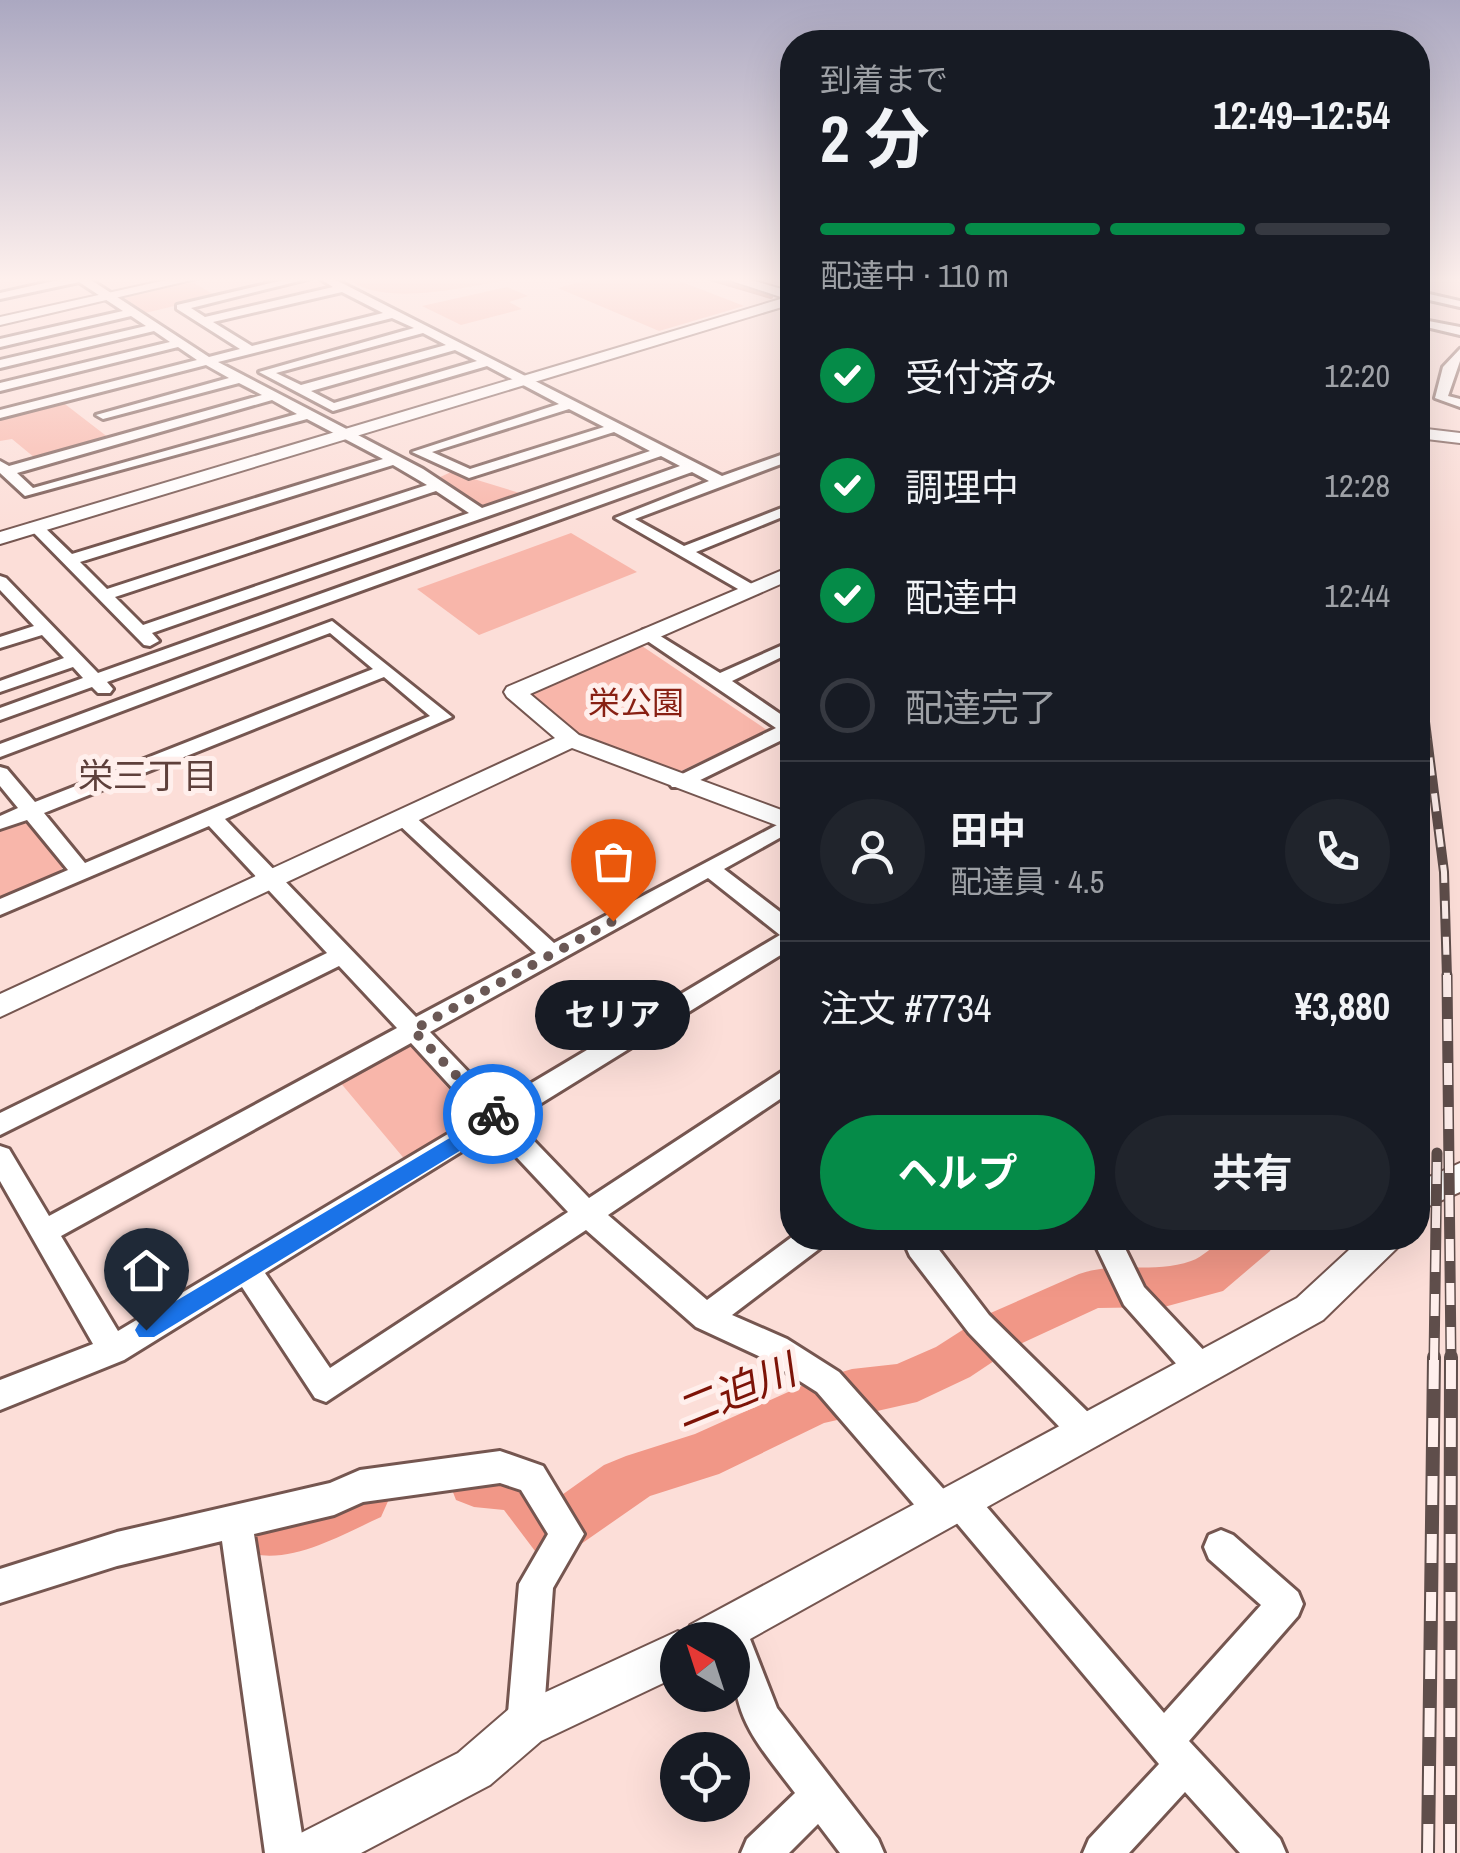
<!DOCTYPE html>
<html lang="ja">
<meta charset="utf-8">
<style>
body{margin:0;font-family:"Archivo Narrow","Noto Sans JP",sans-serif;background:#20242c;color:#f1f3f6;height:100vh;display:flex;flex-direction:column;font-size:38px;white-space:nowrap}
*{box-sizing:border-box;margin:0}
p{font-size:32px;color:#9ea1a6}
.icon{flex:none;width:55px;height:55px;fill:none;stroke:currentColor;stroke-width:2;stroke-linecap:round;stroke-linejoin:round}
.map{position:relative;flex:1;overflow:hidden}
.panel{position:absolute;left:780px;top:30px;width:650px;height:1220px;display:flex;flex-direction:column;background:#171b24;border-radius:40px;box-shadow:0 10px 40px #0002}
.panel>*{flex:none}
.needle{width:65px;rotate:321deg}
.fabs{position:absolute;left:660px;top:1622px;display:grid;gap:20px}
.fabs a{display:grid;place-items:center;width:90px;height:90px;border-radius:50%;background:#171b24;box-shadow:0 10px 40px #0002;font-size:50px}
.pin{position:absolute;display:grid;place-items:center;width:85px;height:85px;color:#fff;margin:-102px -42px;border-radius:50% 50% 50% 0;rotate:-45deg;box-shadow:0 0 10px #0007}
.pin .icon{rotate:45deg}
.courier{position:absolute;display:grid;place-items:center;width:100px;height:100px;margin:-50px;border:8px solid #1a73e8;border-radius:50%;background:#fff;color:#222;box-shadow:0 2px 12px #0007}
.bubble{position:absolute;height:70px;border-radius:35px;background:#171b24;box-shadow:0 10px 40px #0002;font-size:32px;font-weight:700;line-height:70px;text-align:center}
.overview em{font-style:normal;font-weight:700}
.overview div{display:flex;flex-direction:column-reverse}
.overview{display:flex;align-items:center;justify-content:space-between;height:170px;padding:0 40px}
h1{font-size:65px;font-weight:700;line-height:75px}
.bar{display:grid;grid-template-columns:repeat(4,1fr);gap:15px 10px;align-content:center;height:120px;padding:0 40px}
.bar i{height:12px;border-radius:8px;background:#363941}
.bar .on{background:#058b48}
.bar p{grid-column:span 4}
.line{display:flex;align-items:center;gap:25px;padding:0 40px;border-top:2px solid #363941}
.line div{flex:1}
.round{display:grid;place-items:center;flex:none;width:105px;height:105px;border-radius:52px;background:#20242c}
ol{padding:0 40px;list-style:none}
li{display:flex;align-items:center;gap:30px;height:110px}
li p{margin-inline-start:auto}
li .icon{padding:10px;border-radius:50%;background:#058b48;color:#fff;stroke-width:4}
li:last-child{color:#9ea1a6}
li i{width:55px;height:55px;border:5px solid #363941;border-radius:50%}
.cta{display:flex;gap:20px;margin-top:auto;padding:20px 40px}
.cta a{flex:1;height:115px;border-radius:60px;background:#058b48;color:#fff;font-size:40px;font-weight:700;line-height:115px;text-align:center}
.cta a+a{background:#20242c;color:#f1f3f6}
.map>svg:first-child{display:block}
.green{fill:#f8b6aa}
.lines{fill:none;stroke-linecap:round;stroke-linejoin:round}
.stream{stroke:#b16e63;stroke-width:4}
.river{fill:#f19787;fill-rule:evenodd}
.minor-casing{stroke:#755650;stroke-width:6}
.tertiary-casing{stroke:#755650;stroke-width:4}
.minor{fill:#fff;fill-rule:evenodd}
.tertiary{fill:#fff;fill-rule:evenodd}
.rail-far2-casing{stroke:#5f4e4b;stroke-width:10}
.rail-far1-casing{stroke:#5f4e4b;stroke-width:11}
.rail-casing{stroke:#5f4e4b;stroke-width:14}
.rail-far2{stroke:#ffefec;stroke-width:6;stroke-dasharray:18;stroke-linecap:butt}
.rail-far1{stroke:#ffefec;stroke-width:8;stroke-dasharray:22;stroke-linecap:butt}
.rail{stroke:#ffefec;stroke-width:10;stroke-dasharray:29;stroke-linecap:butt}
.route{fill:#1a73e8}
.done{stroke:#6a5855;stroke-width:10;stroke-dasharray:0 18}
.labels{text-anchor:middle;stroke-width:10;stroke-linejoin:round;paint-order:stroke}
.park-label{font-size:32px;fill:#882013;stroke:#ffefec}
.neighbourhood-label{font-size:35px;fill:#5e403b;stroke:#ffefec}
.near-water-label{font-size:42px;font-style:italic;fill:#7d1307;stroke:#ffefec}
</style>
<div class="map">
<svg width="1460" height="1853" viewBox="0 0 1460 1853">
<rect width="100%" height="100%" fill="#fcded8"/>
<path class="green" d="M347,278h175c-46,6 -138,32 -175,0z
M594,278h78l72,28 -85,25 -101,-43z
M191,281l25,15 -75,18 -21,-15z
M507,287l21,9 -19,6 13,7 -61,16 -39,-19z
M61,401l48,37 -74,20 -23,-19 -12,2v-24z
M451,472l75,23 -48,12 -44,-27z
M571,533l66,39 -158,63 -62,-46z
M642,646l125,84 -90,43 -96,-36 -51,-43z
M19,820l14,1 33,42 -8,11 -58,25v-71z
M408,1043l69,78 -70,41 -68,-81z"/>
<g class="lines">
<path class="stream" d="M707,278l64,19"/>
<path class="river" d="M1224,1238h53l-7,13 -47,40 -59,16 -66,1 -80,37 -48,32 -53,25 -93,21 -105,51 -69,22 -79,55 -18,8 -18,-8 -31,-41 -30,-3 -18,-7 -7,-18 7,-18c40,-16 78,-1 103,33l45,-32 22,-9 69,-22 120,-54 37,-11 45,-5 39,-17 50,-32 93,-41c36,-13 75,0 112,-13 12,-4 23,-16 33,-23z
M363,1474l18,7 8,18 -8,18c-42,19 -96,52 -141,33l-8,-18 8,-18 18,-8 50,-9z"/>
<g class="minor-casing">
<path id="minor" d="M67,278h21l121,79 31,-8 -63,-40v-4l115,-27h19l-120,30 14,9 128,-30 -14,-9h13l390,198 70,-25v9l-157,59 49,27 108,-42v9l-96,39 61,35v6h-12l-130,-75 94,-37 -17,-9 -585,210 6,7 -3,4h-12l-6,-6 -92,33v-12l83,-30 -10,-11 -73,25v-11l64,-23 -22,-23 -42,13v-11l34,-11 -34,-36v-14l6,2 92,95 582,-207 -19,-10 -509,177 7,8 -9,5 -6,-1 -113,-115v-6h10l31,30 311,-95 -76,-40 -282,77 -25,-23v-12l9,5 253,-71 -23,-12 -136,36 -7,-4 133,-37 -23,-13 -206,53v-8l197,-50 -19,-13 -178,44v-8l170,-41 -16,-11 -154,37v-8l146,-34 -15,-10 -131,31v-8l123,-28 -44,-29 -79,17v-6zM342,292l41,21 -131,33 -39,-24zM392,318l22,10 -155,44 74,39 154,-45 72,38 -147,48 57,26 145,-46 36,19 -168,57 -59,-39 -205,-107zM423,333l23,12 -145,40 -25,-12zM455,350l22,11 -143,42 -23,-12zM272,400l25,14 -264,74 -16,-15zM569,409l35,18 -134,42 -38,-17zM393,465l34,20 -320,104 -27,-27zM436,491l33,22 -326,112 -28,-28z
M1429,294l31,7v6l-35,-8z
M1418,319l42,8v8l-42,-10z
M1460,349v12l-12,35 12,3v8l-25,-9 8,-31z
M332,621l120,96 -227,102 191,198 120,-64 -139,-130 -3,-5 3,-5h14l143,130 238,-126v14l-68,38 68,52v27l-278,172 75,78 194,-127 9,-2v22l-184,124 99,85 85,-63 35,1 -4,8 -91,69 55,24 52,33 109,122 13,-7 12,4 191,222 97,-108 -52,-46 -5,-12 5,-12 12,-5 12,5 65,57 5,12 -5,12 -109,125 91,98 6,14h-46l-55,-61 -56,61h-46l6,-14 70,-75 -204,-243 -13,7 -12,-5 -113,-131 -52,-33 -69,-32 -110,-97 -260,172 -11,-4 -73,-111 -118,73 -124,50v-30l93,-36 -93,-163v-35l9,3 40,67 348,-188 -58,-62 -339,169v-22l327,-160 -118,-127 -209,89v-16l68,-29 -41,-50 -27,9v-13l18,-8 -18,-22v-19l7,2 28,33 338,-133 -43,-36 -330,124v-13zM384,677l46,39 -345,147 -41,-50zM708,878l72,57 -282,168 -68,-71zM411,1043l67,73 -360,215 -57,-95zM493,1132l75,80 -238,156 -65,-95z
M649,629l71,44 72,-32v11l-60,29 60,41v13l-106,52h-14l-3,-4 3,-4 104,-51 -133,-90v-8z
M910,1238h20l59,77 109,107 5,11 -5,11 -11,4 -11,-4 -107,-111 -59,-77 -4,-9z
M1092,1238h28l24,49 66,70 4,10 -4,10 -11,4 -11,-4 -64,-72z
M500,1451l43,15 41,68 -31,54 -10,137 -5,13 -13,5 -13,-5 -5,-13 12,-141 29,-50 -27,-44 -21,-7 -137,19 -29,13 -80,19 51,319h-40l-43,-312 -105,25 -117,37v-34l117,-37 213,-49 30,-13z
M729,1610l12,6 36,92 101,131 6,14h-44l-22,-29 -29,29h-48l6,-14 48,-46c-45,-59 -63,-75 -63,-153h-16l-5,-12 6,-12z"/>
</g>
<g class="tertiary-casing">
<path id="tertiary" d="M175,278h25l-200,47v-8z
M723,278h21l48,14v12l-792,240v-12l784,-234z
M1418,428l42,5v10l-42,-5z
M792,566v13l-262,115 49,41 213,79v17l-220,-83 -572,269v-23l555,-256 -48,-41 -3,-5 3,-5z
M1460,1163v29l-42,19v-29z
M1362,1238h40l-5,10 -74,72 -591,329v-9h-54v36l-137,65 -51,44 -129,68h-73l7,-17 163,-83 51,-44 154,-71 15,-7 8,3 4,-9 607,-327z"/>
</g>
<use href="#minor" class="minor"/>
<use href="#tertiary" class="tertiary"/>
<g class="rail-far2-casing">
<path id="rail-far2" d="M1419,680l3,23
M1425,722l19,150 3,106"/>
</g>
<g class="rail-far1-casing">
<path id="rail-far1" d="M1447,975l4,385
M1434,1360l3,-207"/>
</g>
<g class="rail-casing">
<path id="rail" d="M1428,1853l6,-496
M1450,1853l1,-496"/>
</g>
<use href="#rail-far2" class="rail-far2"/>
<use href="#rail-far1" class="rail-far1"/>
<use href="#rail" class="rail"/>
</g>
<linearGradient id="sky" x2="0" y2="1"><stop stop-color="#aba8c1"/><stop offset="0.52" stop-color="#fef0ed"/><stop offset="1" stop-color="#fef0ed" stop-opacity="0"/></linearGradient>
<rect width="1460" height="537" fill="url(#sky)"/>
<path class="route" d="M493,1107l11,7v10l-350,213h-15l-4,-7 4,-7 346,-206 1,-8z"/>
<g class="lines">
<path class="done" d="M493,1114l-80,-84 200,-109"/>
</g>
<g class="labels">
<g class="park-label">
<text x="636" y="714">栄公園</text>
</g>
<g class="neighbourhood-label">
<text x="148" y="788">栄三丁目</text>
</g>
<g class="near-water-label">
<text transform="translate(735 1391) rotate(-22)" y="15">二迫川</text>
</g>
</g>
</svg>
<div class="fabs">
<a><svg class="needle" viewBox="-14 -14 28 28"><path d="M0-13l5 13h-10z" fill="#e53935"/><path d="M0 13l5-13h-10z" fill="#9ea1a6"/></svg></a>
<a><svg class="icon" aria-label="locate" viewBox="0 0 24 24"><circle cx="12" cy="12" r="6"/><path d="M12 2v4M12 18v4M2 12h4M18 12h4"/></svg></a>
</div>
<div class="pin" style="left:613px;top:921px;background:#ea580c"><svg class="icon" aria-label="bag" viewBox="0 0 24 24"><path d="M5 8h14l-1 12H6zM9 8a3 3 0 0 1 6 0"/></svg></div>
<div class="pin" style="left:146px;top:1330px;background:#1f2937"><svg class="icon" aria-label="home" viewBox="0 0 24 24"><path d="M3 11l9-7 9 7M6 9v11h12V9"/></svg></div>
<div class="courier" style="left:493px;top:1114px"><svg class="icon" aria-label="bike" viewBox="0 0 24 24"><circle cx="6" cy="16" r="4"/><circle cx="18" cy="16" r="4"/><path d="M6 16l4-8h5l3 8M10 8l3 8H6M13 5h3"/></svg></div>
<div class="bubble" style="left:535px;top:980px;width:155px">セリア</div>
<section class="panel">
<div class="overview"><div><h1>2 分</h1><p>到着まで</p></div><em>12:49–12:54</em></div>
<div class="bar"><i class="on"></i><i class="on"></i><i class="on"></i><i></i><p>配達中 · 110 m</p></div>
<ol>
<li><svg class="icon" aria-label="check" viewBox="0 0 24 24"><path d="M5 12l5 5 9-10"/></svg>受付済み<p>12:20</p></li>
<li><svg class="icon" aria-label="check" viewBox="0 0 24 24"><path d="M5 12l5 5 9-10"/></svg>調理中<p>12:28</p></li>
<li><svg class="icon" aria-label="check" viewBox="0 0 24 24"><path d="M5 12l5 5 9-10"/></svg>配達中<p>12:44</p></li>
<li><i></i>配達完了</li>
</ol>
<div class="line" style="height:180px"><a class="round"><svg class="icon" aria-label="person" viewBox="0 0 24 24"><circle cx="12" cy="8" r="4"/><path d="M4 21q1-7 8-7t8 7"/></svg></a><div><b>田中</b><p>配達員 · 4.5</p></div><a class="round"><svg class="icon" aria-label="phone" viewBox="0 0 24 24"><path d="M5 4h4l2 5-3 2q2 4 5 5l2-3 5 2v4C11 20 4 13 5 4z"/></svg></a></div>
<div class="line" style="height:130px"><div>注文 #7734</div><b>¥3,880</b></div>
<div class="cta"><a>ヘルプ</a><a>共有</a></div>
</section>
</div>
